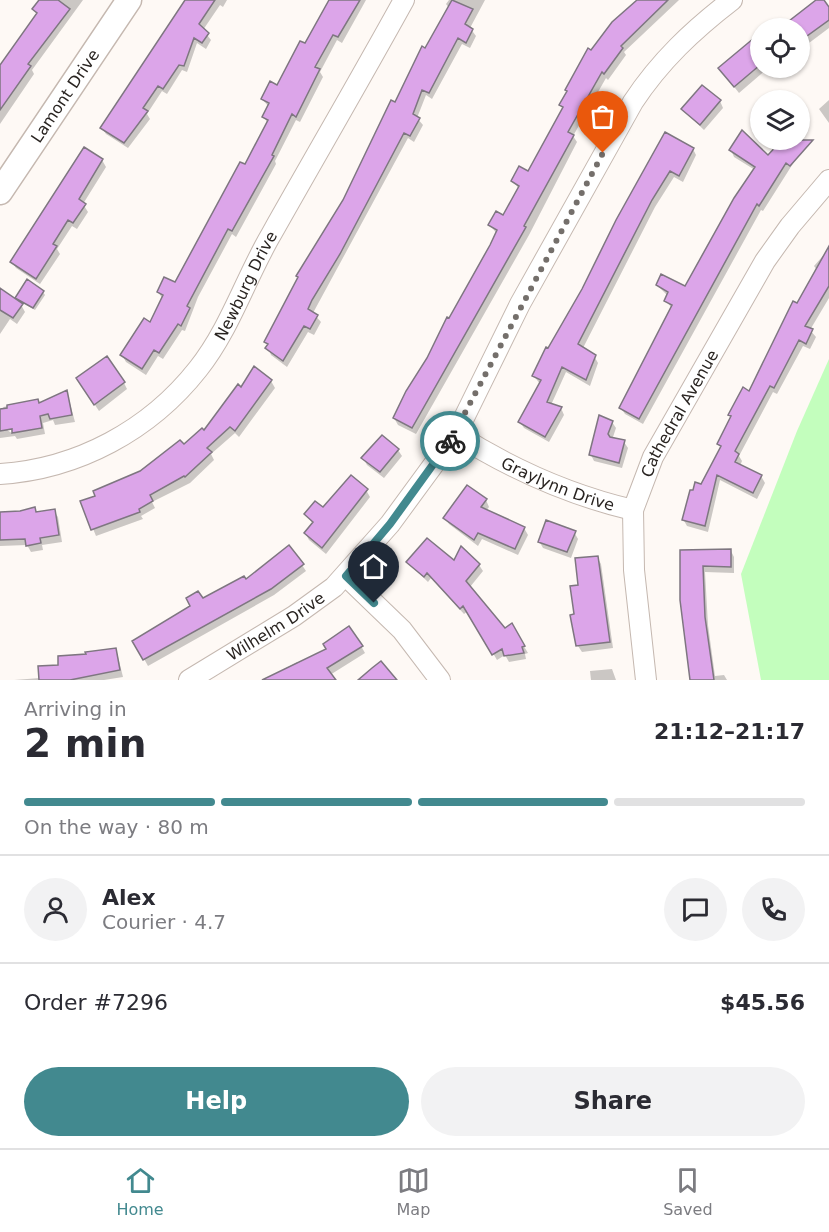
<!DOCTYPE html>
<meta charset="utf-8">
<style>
body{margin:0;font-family:"DejaVu Sans",sans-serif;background:#f2f2f3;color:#2b2b33;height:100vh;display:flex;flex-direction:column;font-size:22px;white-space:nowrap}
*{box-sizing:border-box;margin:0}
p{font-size:20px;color:#7c7c81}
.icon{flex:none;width:33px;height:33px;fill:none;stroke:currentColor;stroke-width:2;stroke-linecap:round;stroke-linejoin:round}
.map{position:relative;height:680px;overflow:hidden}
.panel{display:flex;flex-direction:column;background:#fff;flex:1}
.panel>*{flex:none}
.fabs{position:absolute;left:750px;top:18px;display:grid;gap:12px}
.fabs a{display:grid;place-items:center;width:60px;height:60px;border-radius:50%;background:#fff;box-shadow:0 2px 4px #0004;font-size:30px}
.pin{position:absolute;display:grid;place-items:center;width:51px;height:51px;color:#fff;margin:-62px -26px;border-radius:50% 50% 50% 0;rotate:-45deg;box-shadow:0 0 6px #0007}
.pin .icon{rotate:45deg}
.courier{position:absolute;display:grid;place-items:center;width:60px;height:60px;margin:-30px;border:4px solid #42898f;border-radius:50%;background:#fff;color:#222;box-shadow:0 2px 8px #0007}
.overview em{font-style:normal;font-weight:700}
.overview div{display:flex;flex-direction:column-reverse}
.overview{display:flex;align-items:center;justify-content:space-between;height:102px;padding:0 24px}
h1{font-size:39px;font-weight:700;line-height:45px}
.bar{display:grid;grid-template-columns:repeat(4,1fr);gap:9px 6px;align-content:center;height:72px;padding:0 24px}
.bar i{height:8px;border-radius:4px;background:#e1e1e2}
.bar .on{background:#42898f}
.bar p{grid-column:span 4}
.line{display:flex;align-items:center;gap:15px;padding:0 24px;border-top:2px solid #e1e1e2}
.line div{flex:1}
.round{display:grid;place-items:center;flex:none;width:63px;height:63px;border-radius:32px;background:#f2f2f3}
.primary-button{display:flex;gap:12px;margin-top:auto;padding:12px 24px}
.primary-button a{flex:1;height:69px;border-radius:36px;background:#42898f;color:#fff;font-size:24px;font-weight:700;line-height:69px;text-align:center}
.primary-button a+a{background:#f2f2f3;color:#2b2b33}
.menu{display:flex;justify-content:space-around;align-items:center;height:84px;border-top:2px solid #e1e1e2;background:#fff;font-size:16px;color:#7c7c81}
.menu a{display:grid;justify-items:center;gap:3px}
.menu .on{color:#42898f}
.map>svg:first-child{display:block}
.green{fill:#c3febd}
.shadow{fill:#0003}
.building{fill:#dca5e9;stroke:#7e7680;stroke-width:1.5}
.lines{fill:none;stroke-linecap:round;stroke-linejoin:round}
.minor-casing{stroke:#c5b8b0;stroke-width:22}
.tertiary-casing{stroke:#c5b8b0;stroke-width:27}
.minor{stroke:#fff;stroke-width:20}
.tertiary{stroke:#fff;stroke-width:24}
.done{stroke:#746f6b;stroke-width:6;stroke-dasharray:0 10.8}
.route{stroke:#42898f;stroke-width:8}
.labels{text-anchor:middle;stroke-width:6;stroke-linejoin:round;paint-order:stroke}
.street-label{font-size:16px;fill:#292421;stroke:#fff}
</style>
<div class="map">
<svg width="829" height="680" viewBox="0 0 829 680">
<rect width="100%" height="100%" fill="#fef9f5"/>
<path class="green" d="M829,359v321h-68l-20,-106 56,-143z"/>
<path class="shadow" d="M41,0h42l-51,70 2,4 -34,50v-56l37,-53 -3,-6z
M187,0h40l-4,7 -3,-2 -17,25 8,10 -5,9 -9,-6 -10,29 -5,-2 -15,24 -5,-3 -15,23 3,5 -22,29 -22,-14 -4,-6z
M330,0h36l-24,43 -5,-3 -17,32 3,5 -23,45 -4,-2 -21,41 1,3 -40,73 -4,-3 -34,63 -13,34 -3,-1 -19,29 -5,-3 -12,19 -20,-13 -4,-7 28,-31 13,-25 -5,-7 17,-8 70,-117 23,-43 -4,-7 5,-10 -7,-8 15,-12 28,-42z
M449,0h36l-15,28 6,8 -6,12 -8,-4 -30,55 -6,-4 -9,23 6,7 -9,17 -6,-4 -95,175 8,9 -7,13 -6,-3 -21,35 -16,-12 -5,-13 183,-334 -3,-4z
M639,0h40l-55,52 2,3 -18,25 -2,-2 -33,58 4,6 -48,93 -113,199 -18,-9 -4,-7 103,-184 -7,-9 13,-8 16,-28 -6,-8 16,-8 34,-63 -2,-5 31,-53z
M819,0h3l7,9v19l-28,21 -1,-21h-32l12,-9 6,7z
M760,35v33h8l-29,25 -19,-24z
M784,94l6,6h-12z
M829,100v23l-10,-14z
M720,101l3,7 -19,22 -21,-20z
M693,149l3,6 -13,27 -9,-5 -19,30 -72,141 11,8 4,7 -8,23 -24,-14 -15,33 10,3 3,7 -15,27 -25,-14 -4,-6 20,-38 -6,-8 50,-87 33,-68z
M731,150l37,7 23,-2 3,7 -31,49 -2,-1 -118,214 -18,-10 -4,-6 51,-100 -7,-8 3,-4 -11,-11 29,3 69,-118 -21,-13z
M102,160l4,7 -23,37 5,8 -11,17 -5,-3 -15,23 3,5 -20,30 -24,-16 -4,-6z
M829,249v49l-19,32 6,7 -6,12 -7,-3 -26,48 -4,-2 -34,64 3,5 -2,5 21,10 4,7 -8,16 -37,-19 -12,52 -21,-6 -4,-7 39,-71 -3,-4 13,-26 -2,-3 20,-22 67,-123 -3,-4z
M0,290l20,14 -3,-6 26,-6 2,3 -10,15 -16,-9 6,11 -8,12 -7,-5 -10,15z
M271,381l4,7 -36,49 -4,-4 -24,21 3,6 -24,23 -38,19 3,6 -14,8 2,3 -47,17 -14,-34 59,-30 63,-40 38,-42z
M124,383l3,6 -28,22 -18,-27z
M67,392l8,30 -20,3 -2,-5 -10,3 2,11 -28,5 -2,-3 -15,2v-13l13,9 3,-4 -13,-23 35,-6 2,3z
M612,422l4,6 -3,9 11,5 4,6 -6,20 -28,-7 -3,-6z
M398,450l4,6 -18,22 -17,-13 -4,-7z
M366,490l4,7 -44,57 -17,-14 -4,-7 8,-9 -7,-9z
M486,500l3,7 -3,4 38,17 4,7 -10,20 -36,-16 -4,7 -29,-22 -4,-6z
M34,509l3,4 17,-2 4,6 4,25 -20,3 1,5 -12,2 -4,-7 -27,1v-32z
M574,532l4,7 -7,19 -28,-10 -4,-7z
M681,551h50l3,6v16l-29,-1 3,53 7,51 9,-1 3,5h-35l-11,-80z
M597,557l4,7 12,84 -31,4 -4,-6 -3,-30 5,-29z
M454,562l25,3 4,6 -13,16 35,43 6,-5 17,28 -3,1 1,5 -17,3 -4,-7 -8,5 -29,-49 -4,3 -33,-36 -3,4 -20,-19z
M302,565l4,6 -32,24 -126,71 -14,-25 68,-41 43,-18z
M361,646l4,7 -43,27h-57l32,-18 2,3z
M116,649l7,28 -19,3h-90l26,-2 47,-22z
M612,669l4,11h-25l-1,-9z"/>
<path class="building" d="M39,0h19l12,9 -42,55 3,2 -31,44v-45l37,-52 -5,-4z
M185,0h30l-16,24 10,9 -7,10 -8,-5 -10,28 -5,-1 -16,24 -5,-3 -15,22 5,3 -24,32 -24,-15z
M329,0h31l-22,37 -5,-2 -18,32 5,2 -24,48 -4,-3 -20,41 2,1 -42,75 -4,-2 -41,77 3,2 -9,18 -3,-2 -19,29 -5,-3 -12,19 -22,-14 24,-37 6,4 13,-27 -6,-3 7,-15 11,5 65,-120 5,2 23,-44 -6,-3 7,-14 -8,-4 9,-18 7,4 23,-44 5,2z
M452,0l21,9 -8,15 8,5 -7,14 -8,-5 -29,55 -7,-3 -9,24 7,4 -10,18 -6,-3 -64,121 -28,46 -4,9 10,6 -8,14 -6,-3 -21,35 -18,-13 3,-4 -4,-2 34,-65 -2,-1 47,-76 48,-100 4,2 27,-56 3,2z
M637,0h31l-47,46 2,2 -19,26 -2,-2 -34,60 6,3 -50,91 2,1 -114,201 -19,-10 13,-27 21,-33 20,-41 2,1 41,-73 7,-15 -9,-5 8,-14 7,4 16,-29 -8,-5 8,-15 9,5 35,-64 -4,-2 8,-14 -2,-1 23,-42 3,2 21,-28z
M816,0h8l5,7v13l-29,21v-13h-20z
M760,33v32l-26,22 -16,-19z
M702,85l19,15 -21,25 -19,-16z
M742,130l26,25 14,-15h31l-23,26 -4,-3 -27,43 -2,-2 -118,215 -20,-11 53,-103 -8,-4 4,-9 -12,-7 5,-11 24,12 49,-88 21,-31 -26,-17z
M665,132l29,16 -15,28 -9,-5 -18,29 -74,144 18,11 -10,25 -24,-13 -15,35 15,5 -17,30 -27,-15 23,-42 -9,-4 14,-29 2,1 34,-59 34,-69z
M84,147l19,12 -24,40 7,5 -13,19 -5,-3 -15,24 4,2 -21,33 -26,-17z
M829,246v40l-24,40 8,3 -7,15 -7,-4 -25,48 -4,-2 -35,65 4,3 -4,8 27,13 -9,18 -36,-18 -12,51 -23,-6 8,-30h3l2,-8 6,2 20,-38 -4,-2 14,-28 -3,-1 15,-28 6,4 44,-90 4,2z
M27,279l17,12 -11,17 -18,-10z
M0,288l23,16 -10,14 -13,-8z
M107,356l18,26 -31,23 -18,-27z
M254,366l18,14 -37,51 -5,-4 -23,21 5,4 -27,25 -1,-1 -34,19 3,6 -14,8 1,3 -49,18 -11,-29 15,-5 -2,-5 47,-20 40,-31 4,4 18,-16 2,2 34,-46 3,3z
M67,390l5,25 -22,4 -2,-5 -8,2 2,12 -30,5v-4l-12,2v-22l7,-1v-3l31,-6 1,4z
M599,415l14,6 -5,13 2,3 15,3 -6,23 -30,-8z
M382,435l17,14 -19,23 -19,-14z
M351,475l17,14 -46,59 -18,-15 9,-11 -9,-8 11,-13 8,6z
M467,485l20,14 -6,8 44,20 -10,22 -37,-16 -4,7 -31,-22z
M35,507l1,5 19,-3 4,26 -19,3 1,5 -15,3 -1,-7 -25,1v-28l20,-1z
M546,520l30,11 -9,21 -29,-10z
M427,538l27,22 7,-14 19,18 -14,17 39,47 7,-5 13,23 -3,1 2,6 -20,3 -2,-7 -10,6 -29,-49 -3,3 -33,-36 -3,4 -18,-15z
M289,545l15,19 -33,25 -128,71 -11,-19 58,-35 -4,-8 12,-7 5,7 41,-22 2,3z
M731,549v18l-28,-1 2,51 9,63h-24l-10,-80v-50z
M598,556l12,86 -34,4 -6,-31 4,-1 -4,-28 8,-1 -3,-27z
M349,626l14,20 -36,22 9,12h-74l64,-31 -3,-5z
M116,648l4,22 -50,10h-31l-1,-14 20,-1v-9l28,-2 -1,-2z
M381,661l16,19h-39l14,-12z"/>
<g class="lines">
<g class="minor-casing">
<g id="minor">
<path id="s1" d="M456,434c55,35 113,61 177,76"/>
<path id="s2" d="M0,474c78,-5 150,-44 198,-105 32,-40 48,-92 74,-136 44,-78 89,-155 132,-233"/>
<path d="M346,576l56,54 38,50"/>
<path id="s3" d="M189,680l105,-64 40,-29 56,-63 66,-90 64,-130 113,-202c27,-41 60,-72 99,-102"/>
<path id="s4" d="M646,680l-12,-110 -1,-60 20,-53 112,-196 25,-35 39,-46"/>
</g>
</g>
<g class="tertiary-casing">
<g id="tertiary">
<path id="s5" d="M0,192l129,-192"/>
</g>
</g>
<use href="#minor" class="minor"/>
<use href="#tertiary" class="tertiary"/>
</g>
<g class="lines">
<path class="done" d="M450,441l153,-288"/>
<path class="route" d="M374,603l-28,-27 44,-52 60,-83"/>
</g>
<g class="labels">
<g class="street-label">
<text dy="6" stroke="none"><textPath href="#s5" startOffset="116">Lamont Drive</textPath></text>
<text dy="6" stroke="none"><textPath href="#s2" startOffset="327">Newburg Drive</textPath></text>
<text dy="6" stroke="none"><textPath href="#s4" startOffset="278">Cathedral Avenue</textPath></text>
<text dy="6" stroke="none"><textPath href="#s1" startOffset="114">Graylynn Drive</textPath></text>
<text dy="6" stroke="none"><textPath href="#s3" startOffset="102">Wilhelm Drive</textPath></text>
</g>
</g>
</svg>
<div class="fabs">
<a><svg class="icon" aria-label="locate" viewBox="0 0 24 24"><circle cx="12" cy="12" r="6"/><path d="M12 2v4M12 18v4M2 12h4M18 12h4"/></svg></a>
<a><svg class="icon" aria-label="layers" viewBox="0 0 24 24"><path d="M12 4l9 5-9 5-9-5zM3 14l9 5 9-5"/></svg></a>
</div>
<div class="pin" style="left:603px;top:153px;background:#ea580c"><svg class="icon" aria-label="bag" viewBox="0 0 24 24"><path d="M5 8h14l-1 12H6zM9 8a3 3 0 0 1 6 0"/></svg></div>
<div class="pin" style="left:374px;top:603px;background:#1f2937"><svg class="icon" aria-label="home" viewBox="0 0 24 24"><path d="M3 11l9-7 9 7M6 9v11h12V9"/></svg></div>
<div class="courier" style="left:450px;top:441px"><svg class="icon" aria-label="bike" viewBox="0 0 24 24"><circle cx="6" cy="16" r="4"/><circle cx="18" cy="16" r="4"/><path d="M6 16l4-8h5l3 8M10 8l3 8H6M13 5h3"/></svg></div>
</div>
<section class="panel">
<div class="overview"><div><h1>2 min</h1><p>Arriving in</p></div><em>21:12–21:17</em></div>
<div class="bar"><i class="on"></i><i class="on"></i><i class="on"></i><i></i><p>On the way · 80 m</p></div>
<div class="line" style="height:108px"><a class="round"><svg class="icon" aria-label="person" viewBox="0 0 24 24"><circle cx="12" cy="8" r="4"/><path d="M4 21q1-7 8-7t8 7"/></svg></a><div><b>Alex</b><p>Courier · 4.7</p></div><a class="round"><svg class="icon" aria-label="chat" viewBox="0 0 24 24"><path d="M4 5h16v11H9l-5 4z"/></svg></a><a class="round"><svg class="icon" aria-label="phone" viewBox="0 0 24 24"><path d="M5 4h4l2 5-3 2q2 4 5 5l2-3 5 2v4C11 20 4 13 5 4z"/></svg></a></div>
<div class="line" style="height:78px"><div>Order #7296</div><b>$45.56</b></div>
<div class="primary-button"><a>Help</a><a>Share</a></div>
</section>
<nav class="menu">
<a class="on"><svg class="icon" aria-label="home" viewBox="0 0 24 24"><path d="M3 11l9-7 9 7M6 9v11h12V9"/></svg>Home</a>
<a><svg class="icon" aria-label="map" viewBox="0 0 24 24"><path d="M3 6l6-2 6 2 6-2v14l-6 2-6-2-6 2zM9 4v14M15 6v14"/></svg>Map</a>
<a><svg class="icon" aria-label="saved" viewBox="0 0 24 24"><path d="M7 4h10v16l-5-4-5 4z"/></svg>Saved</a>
</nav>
